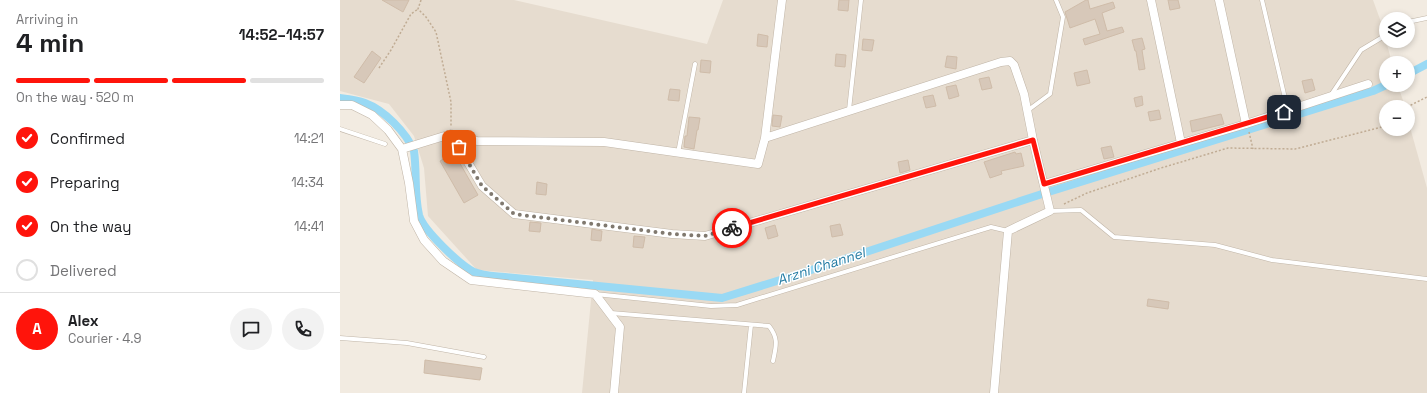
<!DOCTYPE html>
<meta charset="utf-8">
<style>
body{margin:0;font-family:"Space Grotesk",sans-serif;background:#f2f2f2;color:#202124;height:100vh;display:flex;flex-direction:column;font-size:15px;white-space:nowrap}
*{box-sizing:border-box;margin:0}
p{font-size:13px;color:#757577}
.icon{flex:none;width:22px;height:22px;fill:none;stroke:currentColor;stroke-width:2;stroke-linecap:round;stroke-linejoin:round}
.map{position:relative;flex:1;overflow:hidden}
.side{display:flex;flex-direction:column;background:#fff;width:340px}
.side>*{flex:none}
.fabs{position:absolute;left:1039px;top:12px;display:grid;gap:8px}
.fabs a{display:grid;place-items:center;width:36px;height:36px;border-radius:50%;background:#fff;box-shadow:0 2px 6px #0003;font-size:20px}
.pin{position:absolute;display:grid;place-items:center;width:34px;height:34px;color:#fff;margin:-17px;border-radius:8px;box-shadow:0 2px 6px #0006}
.courier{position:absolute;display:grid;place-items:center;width:40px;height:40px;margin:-20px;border:3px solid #ff140b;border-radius:50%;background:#fff;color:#222;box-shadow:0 1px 5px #0007}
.overview em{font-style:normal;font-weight:600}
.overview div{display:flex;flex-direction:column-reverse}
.overview{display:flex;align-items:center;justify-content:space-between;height:68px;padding:0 16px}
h1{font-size:26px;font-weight:600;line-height:30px}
.bar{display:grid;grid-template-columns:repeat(4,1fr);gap:6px 4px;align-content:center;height:48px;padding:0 16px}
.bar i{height:5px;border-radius:3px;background:#e0e0e0}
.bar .selected{background:#ff140b}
.bar p{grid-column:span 4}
.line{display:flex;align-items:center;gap:10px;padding:0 16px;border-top:1px solid #e0e0e0}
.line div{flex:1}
.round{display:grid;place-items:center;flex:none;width:42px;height:42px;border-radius:21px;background:#f2f2f2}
ol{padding:0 16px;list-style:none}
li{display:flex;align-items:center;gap:12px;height:44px}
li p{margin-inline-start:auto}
li .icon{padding:4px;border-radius:50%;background:#ff140b;color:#fff;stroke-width:4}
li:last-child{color:#757577}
li i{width:22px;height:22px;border:2px solid #e0e0e0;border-radius:50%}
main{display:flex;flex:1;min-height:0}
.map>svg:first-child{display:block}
.residential{fill:#e6dccf}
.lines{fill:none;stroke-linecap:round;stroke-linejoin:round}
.canal{stroke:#99d9f4;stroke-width:8}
.building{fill:#d7c8b9;stroke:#cfbca9}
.lane-casing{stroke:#c0b5a7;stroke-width:5}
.street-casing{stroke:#c0b5a7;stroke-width:9}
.path{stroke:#c0ac94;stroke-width:1.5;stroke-dasharray:2 2;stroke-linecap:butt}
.lane{stroke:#fff;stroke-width:4}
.street{stroke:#fff;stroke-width:8}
.done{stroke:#80796f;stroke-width:4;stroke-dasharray:0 7.2}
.route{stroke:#ff140b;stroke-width:5}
.labels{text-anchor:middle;stroke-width:3;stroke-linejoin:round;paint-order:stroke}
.water-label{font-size:14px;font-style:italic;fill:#247ca4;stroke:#fff}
</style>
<main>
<section class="side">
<div class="overview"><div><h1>4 min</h1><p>Arriving in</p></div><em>14:52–14:57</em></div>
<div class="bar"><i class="selected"></i><i class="selected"></i><i class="selected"></i><i></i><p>On the way · 520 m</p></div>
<ol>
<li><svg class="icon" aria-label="check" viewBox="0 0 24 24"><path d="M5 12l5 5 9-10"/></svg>Confirmed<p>14:21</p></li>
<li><svg class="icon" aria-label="check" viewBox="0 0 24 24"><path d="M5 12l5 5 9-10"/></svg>Preparing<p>14:34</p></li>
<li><svg class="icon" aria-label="check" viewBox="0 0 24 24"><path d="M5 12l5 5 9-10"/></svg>On the way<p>14:41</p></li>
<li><i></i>Delivered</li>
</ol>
<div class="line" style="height:72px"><b class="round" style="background:#ff140b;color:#fff">A</b><div><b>Alex</b><p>Courier · 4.9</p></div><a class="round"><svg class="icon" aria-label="chat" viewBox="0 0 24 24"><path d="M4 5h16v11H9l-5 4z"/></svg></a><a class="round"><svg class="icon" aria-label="phone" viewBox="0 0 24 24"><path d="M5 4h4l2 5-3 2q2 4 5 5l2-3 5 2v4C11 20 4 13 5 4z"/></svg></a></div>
</section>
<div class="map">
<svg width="1087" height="393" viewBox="0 0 1087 393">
<rect width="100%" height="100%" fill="#f2ebe1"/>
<path class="residential" d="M0,0h174l193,44 16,-44h650l8,22 11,41h-6v22h12l7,22h-19v22h22v-9l19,68v205h-845l11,-113 -116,-10 -49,-54 -4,-48 -10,-32 -25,-32 -49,-13z"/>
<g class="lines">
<path class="canal" d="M1068,74l19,-10
M0,98c8,1 17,2 25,5 19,7 41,29 49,48 3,21 0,43 5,64 4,15 41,50 55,57 9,4 21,4 31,5l217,21 71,-22 249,-82 331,-103 13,-6"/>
</g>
<path class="building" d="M42,0h27l-6,12z
M499,0h10l-1,11 -10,-1z
M746,0h2l2,9 23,-7 2,6 -13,5 5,18 15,-4 2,5 -39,13 -2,-6 17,-5 -5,-15 -25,9 -5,-16z
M828,0h10l2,8 -10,2z
M418,34l10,2 -1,11 -10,-1z
M802,38l3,11 -3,1 3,19 -6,1 -3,-19h-1l-3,-11z
M523,39l11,1 -2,11 -10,-1z
M32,51l9,7 -17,25 -10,-6z
M496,54l10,1 -1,12 -10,-1z
M607,56l10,1 -1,12 -11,-2z
M361,60l10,1 -1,12 -10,-1z
M747,70l3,13 -13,3 -3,-13z
M649,77l3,11 -10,2 -3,-11z
M972,79l3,11 -10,3 -3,-12z
M616,85l3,11 -10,3 -3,-12z
M330,89l10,1 -1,11 -11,-1z
M593,95l3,11 -10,2 -3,-11z
M802,96l1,9 -7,2 -2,-9z
M819,110l2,9 -11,2 -2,-9z
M881,114l3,10 -32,8 -2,-11z
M433,115l9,1 -2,11 -8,-1z
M349,117l11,1 -2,12h-1l-3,19 -10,-2 1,-11h2z
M771,146l3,11 -10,2 -3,-11z
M675,152l1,2 5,-1 3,13 -23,5 1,3 -12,4 -6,-16z
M114,153l24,42 -14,8 -24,-42z
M568,160l2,10 -10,3 -2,-11z
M197,182l10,2 -1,11 -10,-1z
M190,222l11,1 -1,9 -11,-1z
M500,224l3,11 -11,2 -2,-11z
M435,225l3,11 -10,3 -3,-11z
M252,229l10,2 -1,10 -10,-1z
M294,236l11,1 -2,11 -10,-1z
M808,299l21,3 -1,7 -21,-3z
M85,360l57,8 -2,12 -56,-7z"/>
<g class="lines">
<g class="lane-casing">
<path id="lane" d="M922,0l26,111
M1068,22l19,-4
M991,95l30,-45 25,-15
M509,110l12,-110
M687,111l23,-17 13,-77 -7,-17
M0,129l45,15
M338,153l17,-89
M710,211l31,-1 33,27 101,8 57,15 155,19
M255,294l116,12 26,-1 254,-78 17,4
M271,313l158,13c10,13 7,20 4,35
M0,338l67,5 77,14
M404,393l7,-68"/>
</g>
<g class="street-casing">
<path id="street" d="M811,0l30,143
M879,0l27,124
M0,105h12l20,10 16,15 14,19 7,34 5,38 10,19 19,21 28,19 124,14 25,33 -6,66
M111,134l31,52 32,28 158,20 33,2 328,-96
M425,138l236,-76 9,-1 4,4 10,29 9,46 17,71 -42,20 -14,162
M62,149l49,-15 26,7 127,1 154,22 7,-26 17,-138
M704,184l202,-60 122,-40"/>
</g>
<path class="path" d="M81,0l-3,9 8,8 10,15 15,70v24
M39,68l12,-18 20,-36 7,-5
M1067,107l20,-10
M909,132l4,17
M724,204l23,-11 74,-25 67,-20 67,1 91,-23"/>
<use href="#lane" class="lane"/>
<use href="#street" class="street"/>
</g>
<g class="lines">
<path class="done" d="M119,147l23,39 32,28 158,20 33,2 27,-8"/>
<path class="route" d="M392,228l301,-88 11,44 240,-72"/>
</g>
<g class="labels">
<g class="water-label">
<text transform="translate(481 266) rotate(-18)" y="5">Arzni Channel</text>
</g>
</g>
</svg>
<div class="fabs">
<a><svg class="icon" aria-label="layers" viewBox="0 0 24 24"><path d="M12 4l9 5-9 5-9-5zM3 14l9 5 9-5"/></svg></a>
<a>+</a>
<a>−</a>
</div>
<div class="pin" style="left:119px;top:147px;background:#ea580c"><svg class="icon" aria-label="bag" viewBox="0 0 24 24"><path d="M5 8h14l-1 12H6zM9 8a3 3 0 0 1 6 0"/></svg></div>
<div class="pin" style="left:944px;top:112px;background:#1f2937"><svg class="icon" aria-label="home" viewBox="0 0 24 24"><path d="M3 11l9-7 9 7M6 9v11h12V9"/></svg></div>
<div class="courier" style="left:392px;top:228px"><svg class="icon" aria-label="bike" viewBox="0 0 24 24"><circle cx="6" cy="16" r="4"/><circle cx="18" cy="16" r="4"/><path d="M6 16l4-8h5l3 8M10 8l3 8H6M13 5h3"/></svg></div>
</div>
</main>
